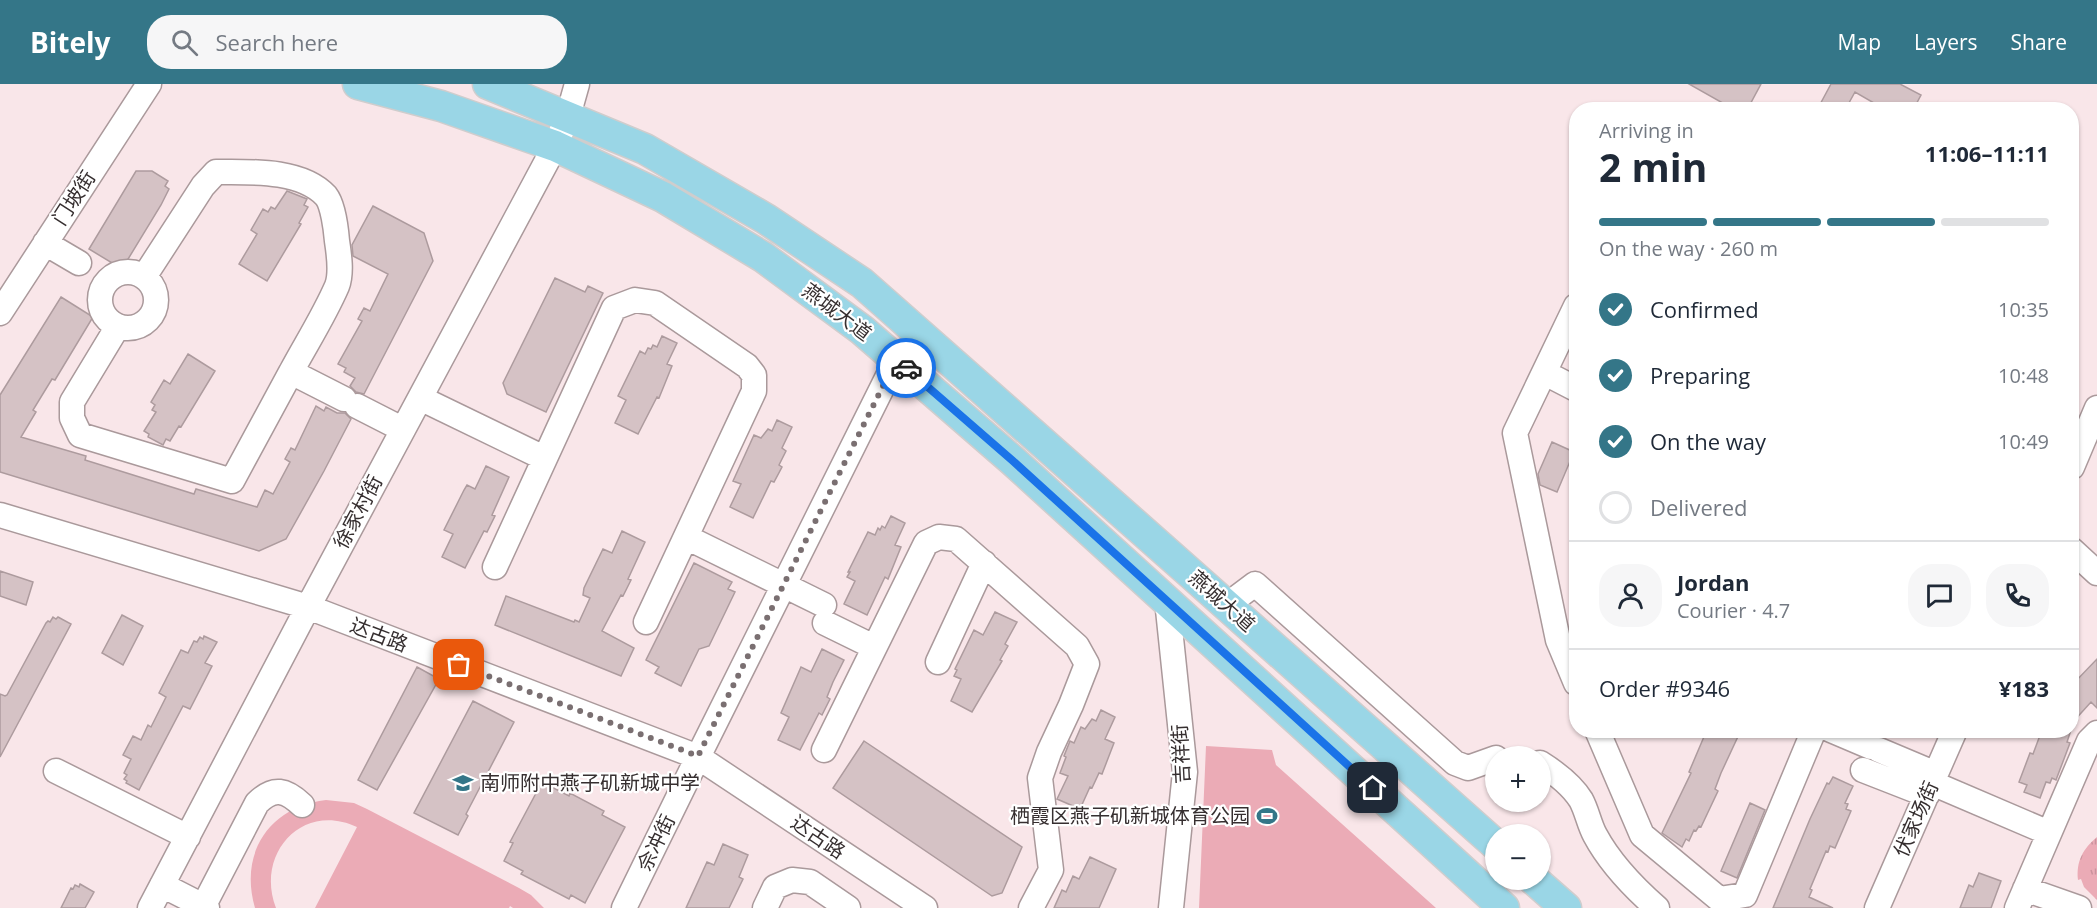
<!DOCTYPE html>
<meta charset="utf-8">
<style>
body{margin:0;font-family:"Open Sans","Noto Sans SC",sans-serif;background:#f6f6f7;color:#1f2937;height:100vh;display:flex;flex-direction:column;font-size:22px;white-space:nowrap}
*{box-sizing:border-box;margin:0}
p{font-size:20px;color:#747a83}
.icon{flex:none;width:33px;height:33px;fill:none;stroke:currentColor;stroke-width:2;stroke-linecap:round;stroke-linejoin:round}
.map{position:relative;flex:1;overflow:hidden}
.drawer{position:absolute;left:1569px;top:18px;width:510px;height:636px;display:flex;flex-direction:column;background:#fff;border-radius:24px;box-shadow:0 2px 4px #0004}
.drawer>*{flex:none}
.fabs{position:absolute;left:1485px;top:662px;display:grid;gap:12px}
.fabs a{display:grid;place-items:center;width:66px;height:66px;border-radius:50%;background:#fff;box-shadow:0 2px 4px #0004;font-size:30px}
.pin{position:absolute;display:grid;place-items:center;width:51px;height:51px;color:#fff;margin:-26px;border-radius:12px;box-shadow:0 3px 9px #0006}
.courier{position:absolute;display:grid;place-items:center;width:60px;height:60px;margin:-30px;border:4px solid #1a73e8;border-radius:50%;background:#fff;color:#222;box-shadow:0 2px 8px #0007}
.headline em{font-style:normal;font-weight:700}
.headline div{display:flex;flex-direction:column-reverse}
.headline{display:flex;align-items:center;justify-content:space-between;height:102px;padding:0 30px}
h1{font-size:39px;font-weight:700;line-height:45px}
.bar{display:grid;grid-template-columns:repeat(4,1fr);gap:9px 6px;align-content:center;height:72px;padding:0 30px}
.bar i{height:8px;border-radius:4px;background:#e0e1e3}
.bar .active{background:#347688}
.bar p{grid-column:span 4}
.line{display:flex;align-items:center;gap:15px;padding:0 30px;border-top:2px solid #e0e1e3}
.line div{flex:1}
.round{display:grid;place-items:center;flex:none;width:63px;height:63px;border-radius:24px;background:#f6f6f7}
ol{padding:0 30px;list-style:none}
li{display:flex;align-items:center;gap:18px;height:66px}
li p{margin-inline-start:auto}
li .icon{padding:6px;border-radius:50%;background:#347688;color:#fff;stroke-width:4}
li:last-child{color:#747a83}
li i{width:33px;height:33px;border:3px solid #e0e1e3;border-radius:50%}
header{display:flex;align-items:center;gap:36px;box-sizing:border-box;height:84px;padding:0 30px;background:#347688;color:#fff}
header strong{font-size:28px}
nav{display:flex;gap:33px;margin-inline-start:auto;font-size:21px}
.search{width:420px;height:54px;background:#f6f6f7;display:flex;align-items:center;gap:15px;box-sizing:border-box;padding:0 21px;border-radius:24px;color:#747a83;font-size:22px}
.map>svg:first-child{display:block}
.grass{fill:url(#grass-tufts)}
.pitch{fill:#ebabb6}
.building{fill:#d5c2c5;stroke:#ad9b9e;stroke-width:1.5}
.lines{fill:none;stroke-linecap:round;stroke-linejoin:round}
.minor-casing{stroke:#aa999b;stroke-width:27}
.major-casing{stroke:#cfcdcd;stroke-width:33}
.minor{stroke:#fff;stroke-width:24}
.major{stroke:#9ad6e6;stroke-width:30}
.done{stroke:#7a6f71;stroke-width:6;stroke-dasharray:0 10.8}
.route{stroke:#1a73e8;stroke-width:8}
.labels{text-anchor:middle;stroke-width:4.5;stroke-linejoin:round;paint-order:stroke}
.street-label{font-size:20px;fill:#362f30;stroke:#fff}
.poi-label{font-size:20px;fill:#362f30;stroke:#fff;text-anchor:start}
</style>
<header>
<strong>Bitely</strong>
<div class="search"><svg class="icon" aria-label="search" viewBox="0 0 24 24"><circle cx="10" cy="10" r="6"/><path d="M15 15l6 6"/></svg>Search here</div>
<nav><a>Map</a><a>Layers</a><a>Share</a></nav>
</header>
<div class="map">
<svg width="2097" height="824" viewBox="0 0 2097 824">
<defs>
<pattern id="grass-tufts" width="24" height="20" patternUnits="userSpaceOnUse" patternTransform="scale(1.5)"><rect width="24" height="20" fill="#ebabb6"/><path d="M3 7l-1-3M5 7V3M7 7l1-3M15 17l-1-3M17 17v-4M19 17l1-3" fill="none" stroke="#ca939d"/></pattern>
</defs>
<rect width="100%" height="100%" fill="#f9e6e9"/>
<path class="grass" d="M2097,753v63l-13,-13 -3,-8 -3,1c-2,-19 5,-31 19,-43z"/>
<path class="pitch" d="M1206,662l66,4 4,15 160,143h-237z
M326,716l28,3 13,6 152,79 12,7 13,13h-31l-3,-2 -1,2h-194l42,-81c-55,-26 -102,27 -81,81h-21c-16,-55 14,-101 71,-108z"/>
<path class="building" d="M1689,0h72l-14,26h-12z
M1831,0h69l21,11 -8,15h-27l-31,-18 -10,18h-28z
M136,87h16l16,10 -3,5 4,3 -8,16 -39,64 -33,-20z
M287,107l20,8 -3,6 4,2 -9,16 2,1 -34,57 -28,-17 18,-30 -6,-4 12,-21 5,3 3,-5 4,2z
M373,122l51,27 9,28 -69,133 -8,-2 -6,-6 5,-8 -11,-6 2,-4 -8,-4 24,-43 -4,-2 6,-11 6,3 18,-37 -35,-18 -1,-11z
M555,194l30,14 3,-6 15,7 -57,119 -39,-18 -4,-11z
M61,213l32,20 -38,63 -3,-1 -19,31 3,2 -15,25 65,19 -1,4 109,34 2,-5 61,18 8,-17 8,4 17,-32 -5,-3 6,-11 4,2 21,-44 8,5 2,-4 11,6h8l6,6 -27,52 -38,68 -27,12 -259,-79v-77z
M662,252l15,7 -10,21 5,2 -13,32 -2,-1 -19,37 -23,-11 11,-23 -8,-4 22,-45 5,3 3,-6 3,1 2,-4 4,2z
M188,270l27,17 -34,56 -2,-1 -9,15 -4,-2 -3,6 -15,-8 1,-3 -5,-3 12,-19 -4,-2 3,-5 -4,-3 13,-22 6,4z
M777,336l15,7 -10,21 4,3 -7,14 3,2 -8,15 -3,-1 -18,37 -23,-11 11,-23 -8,-3 21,-46 7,3 7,-9 4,2z
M1552,358l22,10 -17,40 -17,-7 -2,-11z
M486,382l23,11 -17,38 3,1 -8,16 -3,-1 -19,37 -23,-11 11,-23 -9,-4 20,-40 3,-5 8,4z
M891,432l14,7 -10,22 6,2 -13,32 -3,-2 -18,38 -23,-11 11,-23 -8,-4 3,-5h-2l20,-40 7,3 3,-7 2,2 2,-4 3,2z
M622,447l23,11 -17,37 3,1 -8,16 -2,-1 -19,36 32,17 -13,28 -126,-51 11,-29 68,26 1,-2 4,2 11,-24 -7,-3 1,-7 19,-39 9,4z
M694,479l38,19 -4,7 7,3 -26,54 -10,3 -18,37 -26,-13 4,-6 -13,-7z
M0,487l33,11 -7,23 -26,-9z
M995,528l22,10 -12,22 3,2 -8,14 2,1 -30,51 -21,-11 10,-22 -7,-3 3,-6 -2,-1 19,-39 9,5z
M122,531l21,11 -20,39 -21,-12z
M53,533l3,2 2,-2 13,7 -71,133v-63l5,2 2,-1 39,-72 2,-2 2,1z
M204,552l13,6 -12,21 7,3 -22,43 -7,-3 -44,84 -13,-7 1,-2 -3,-2 3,-4 -3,-2 7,-14 -8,-4 10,-19 8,4 7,-15 3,2 15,-30 -7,-4 22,-43 7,3 6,-12 3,1 3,-5 3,2z
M822,565l22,11 -11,22 -6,15 3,2 -8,16 -3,-2 -19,37 -22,-10 11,-23 -8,-4 20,-46 10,5z
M2097,575v49l-6,-6 -19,21v-38z
M417,583l22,12 -62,111 -19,-10z
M473,617l41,21 -48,92 2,2 -10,19 -44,-22z
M1101,626l14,7 -10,22 9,4 -12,31 -3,-1 -7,15 -2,-1 -10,22 -23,-10 11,-23 -8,-3 6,-16 -2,-1 6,-15 4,2 7,-16 4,2 7,-10 4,2z
M1717,646h24l-20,43 -6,16 3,2 -17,36 -2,-1 -3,5 -2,-1 -5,11 -3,-2 -4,8 -20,-14 29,-60 -2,-1 17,-40 9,4z
M2042,646h29l-4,12 3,1 -14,37 -4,-2 -2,5 -4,-1 -6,16 -16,-6 3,-7 -8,-3 11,-29 3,1z
M864,657l158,106 -20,46 -10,3 -159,-108z
M1833,693l20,9 -8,17 3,1 -2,5 5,2 -16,37 -5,-2 -2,6 -2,-1 -16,38 2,1 -3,7 24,11h-60l37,-89 17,-36 2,1z
M542,698l27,14 1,-3 34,18 -2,4 23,12 -40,76 -14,-8 -2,4 -48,-25 2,-3 -19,-10 9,-18 -3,-1z
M1750,719l15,7 -28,68 -16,-7z
M723,760l25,11 -9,22 4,2 -14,29h-43l21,-46 7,3z
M1090,773l26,12 -17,39h-45l8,-18 4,2 7,-16 6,3z
M1979,789l22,8 -10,27h-31l9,-23 4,2z
M80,800l14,8 -9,16h-24l10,-20 2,1 2,-4 4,2z"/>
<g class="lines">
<g class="minor-casing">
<path id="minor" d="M45,159l34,20
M100 216a28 28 0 1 1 56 0a28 28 0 1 1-56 0Z
M144,193l59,-91 13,-14c33,0 85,-3 110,24 7,9 10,33 11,45 2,13 5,32 0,45 -13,30 -31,58 -46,86
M1576,222l-61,127 43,207 18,43
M0,229l149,-229
M118,242l-46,76v16l8,17 152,46 59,-109 53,27
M1545,289l31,16
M420,314l124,60
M357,322l45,23
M2072,383l25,-59
M0,431l308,92 390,150 227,151
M686,453l138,68
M2072,466l25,23
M495,483l119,-259 21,-8 20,3 92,63 7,9v16l-108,231
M1167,516l18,172 -14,136
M1227,521l28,-21 200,179 13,5 28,-10
M825,539l49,24
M938,578l46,-99
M1597,646l45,105 77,64 26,-4 69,-165
M1831,646l40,17
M824,666l102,-207 13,-6 17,2 121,107 10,18 -16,41 -22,47 -9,26 11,92 -20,38
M1879,666l57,24
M1540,679c16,10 31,21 41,37 6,11 8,24 14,35 15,28 38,52 62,73
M1863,686l64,25
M56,687l132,66
M1932,699l117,50
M162,801l45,23
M2025,805l54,19
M204,821l53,-102c17,-17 29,-13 45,2
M150,824l158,-301 247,-461 13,-30 9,-32
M624,824l74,-151 198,-397
M765,824l10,-21 17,-7 18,2 38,26
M1877,824l78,-178
M2017,824l72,-167 8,-8"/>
</g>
<g class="major-casing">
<path id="major" d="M358,0l83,22 114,40 108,51 100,60 99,73 151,131 491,447
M488,0l157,65 121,70 96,64 327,289 307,273
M1533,795l33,29"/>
</g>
<use href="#minor" class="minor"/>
<use href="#major" class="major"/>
</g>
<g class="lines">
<path class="done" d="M459,581l239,91 198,-396 10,8"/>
<path class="route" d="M906,284l107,93 360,327"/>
</g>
<defs>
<g id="school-bare" transform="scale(1.62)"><path d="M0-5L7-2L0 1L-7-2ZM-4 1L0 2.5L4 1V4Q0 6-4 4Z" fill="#347688" stroke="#fff" stroke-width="2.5" paint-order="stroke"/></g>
<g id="stadium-bare" transform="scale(1.62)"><path d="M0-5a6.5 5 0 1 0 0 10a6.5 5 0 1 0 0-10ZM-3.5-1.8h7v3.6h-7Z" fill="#347688" stroke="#fff" stroke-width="2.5" paint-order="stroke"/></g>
</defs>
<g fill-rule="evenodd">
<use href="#school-bare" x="463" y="699"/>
<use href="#stadium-bare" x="1267" y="732"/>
</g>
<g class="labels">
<g class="street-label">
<text transform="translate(74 114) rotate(-57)" y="7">门坡街</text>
<text transform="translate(837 228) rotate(37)" y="7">燕城大道</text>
<text transform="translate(358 428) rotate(-62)" y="7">徐家村街</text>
<text transform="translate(1222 517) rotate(42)" y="7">燕城大道</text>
<text transform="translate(379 551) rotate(21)" y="7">达古路</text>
<text transform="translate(1181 670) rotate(-93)" y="7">吉祥街</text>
<text transform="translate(1916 735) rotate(-66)" y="7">伏家场街</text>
<text transform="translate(818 753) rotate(34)" y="7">达古路</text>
<text transform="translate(656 759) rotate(-64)" y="7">佘冲街</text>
</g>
<g class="poi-label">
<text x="480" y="706">南师附中燕子矶新城中学</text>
<text x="1250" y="739" text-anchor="end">栖霞区燕子矶新城体育公园</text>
</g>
</g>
</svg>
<div class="fabs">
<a>+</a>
<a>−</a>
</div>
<div class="pin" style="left:459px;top:581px;background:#ea580c"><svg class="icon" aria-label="bag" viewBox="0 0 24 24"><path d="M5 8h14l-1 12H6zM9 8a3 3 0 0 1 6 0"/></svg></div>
<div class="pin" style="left:1373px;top:704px;background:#1f2937"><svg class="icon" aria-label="home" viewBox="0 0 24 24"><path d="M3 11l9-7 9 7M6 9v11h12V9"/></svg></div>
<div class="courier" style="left:906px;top:284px"><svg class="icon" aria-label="car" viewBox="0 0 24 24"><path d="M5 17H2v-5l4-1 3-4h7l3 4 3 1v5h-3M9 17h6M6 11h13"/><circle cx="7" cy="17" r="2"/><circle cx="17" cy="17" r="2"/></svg></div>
<section class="drawer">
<div class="headline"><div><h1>2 min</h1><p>Arriving in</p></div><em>11:06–11:11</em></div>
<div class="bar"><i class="active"></i><i class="active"></i><i class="active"></i><i></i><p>On the way · 260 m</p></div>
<ol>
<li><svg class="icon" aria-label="check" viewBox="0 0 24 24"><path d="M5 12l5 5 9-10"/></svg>Confirmed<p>10:35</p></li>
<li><svg class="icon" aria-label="check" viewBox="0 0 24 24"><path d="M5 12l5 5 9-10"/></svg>Preparing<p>10:48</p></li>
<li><svg class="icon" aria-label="check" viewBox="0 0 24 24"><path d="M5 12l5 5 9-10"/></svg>On the way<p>10:49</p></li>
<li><i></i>Delivered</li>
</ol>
<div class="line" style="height:108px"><a class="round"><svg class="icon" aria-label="person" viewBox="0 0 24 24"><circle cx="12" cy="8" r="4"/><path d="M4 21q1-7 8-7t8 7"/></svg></a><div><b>Jordan</b><p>Courier · 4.7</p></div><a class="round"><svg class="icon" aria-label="chat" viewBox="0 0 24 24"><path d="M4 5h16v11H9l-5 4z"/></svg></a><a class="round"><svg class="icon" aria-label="phone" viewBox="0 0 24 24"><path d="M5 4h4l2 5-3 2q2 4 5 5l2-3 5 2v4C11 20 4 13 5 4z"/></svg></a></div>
<div class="line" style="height:78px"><div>Order #9346</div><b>¥183</b></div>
</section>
</div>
